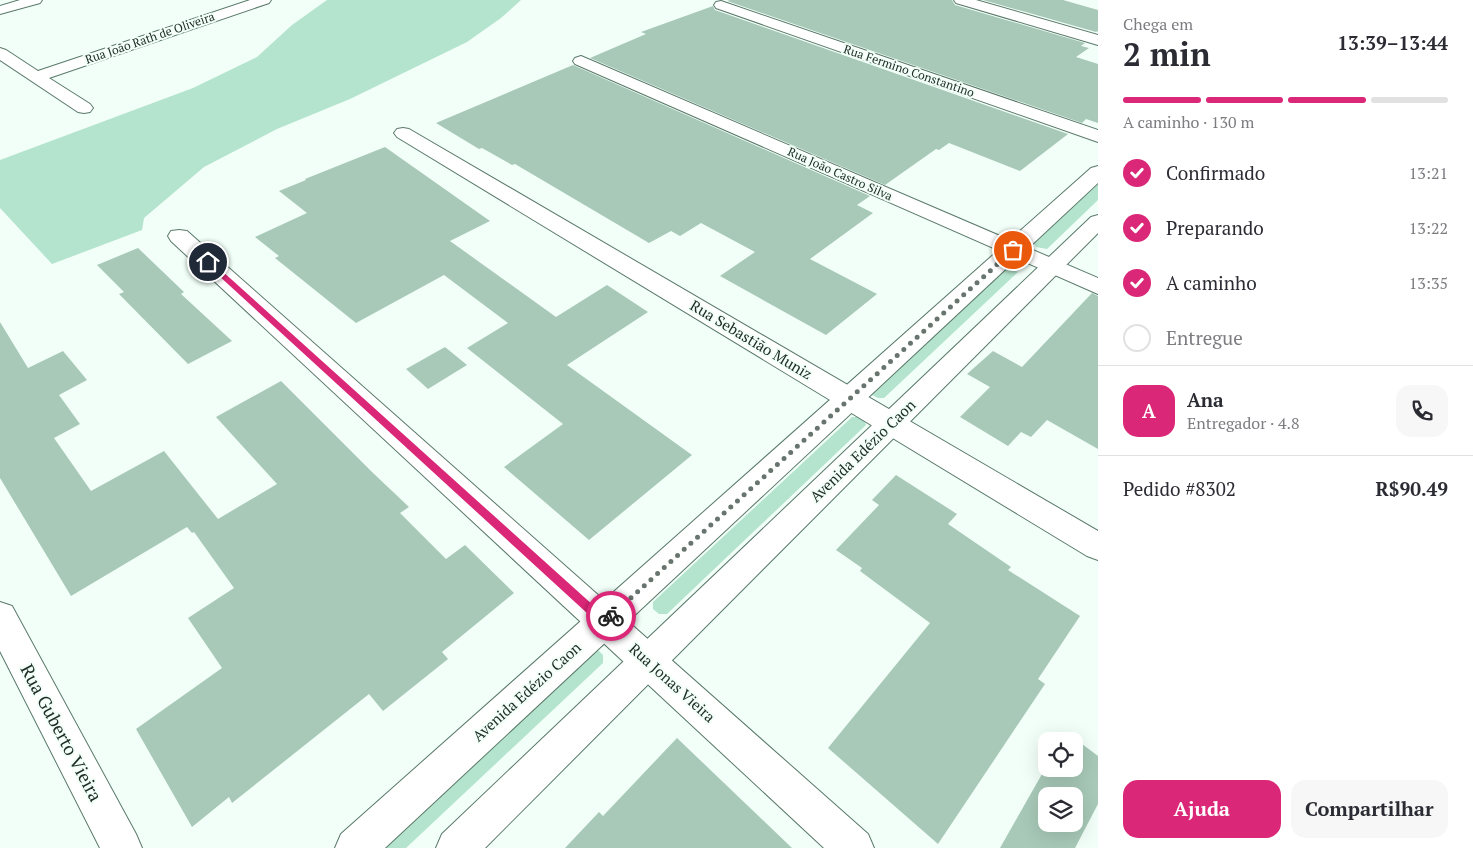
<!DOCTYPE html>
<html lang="pt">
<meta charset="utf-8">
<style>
body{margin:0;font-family:"PT Serif",serif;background:#f7f7f7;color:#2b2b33;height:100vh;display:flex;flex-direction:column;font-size:19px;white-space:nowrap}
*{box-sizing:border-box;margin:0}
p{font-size:16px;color:#7c7c81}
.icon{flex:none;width:28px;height:28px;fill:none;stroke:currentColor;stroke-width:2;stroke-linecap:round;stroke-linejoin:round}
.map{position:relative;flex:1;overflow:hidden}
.details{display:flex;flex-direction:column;background:#fff;width:375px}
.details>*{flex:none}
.tools{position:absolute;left:1038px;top:732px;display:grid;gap:10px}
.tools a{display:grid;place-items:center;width:45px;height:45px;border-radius:10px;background:#fff;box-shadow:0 5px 20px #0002;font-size:25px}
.pin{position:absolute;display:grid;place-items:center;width:42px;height:42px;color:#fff;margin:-21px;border:2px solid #fff;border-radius:50%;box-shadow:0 1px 5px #0007}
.courier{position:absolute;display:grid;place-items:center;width:50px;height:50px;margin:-25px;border:4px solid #db2777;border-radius:50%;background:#fff;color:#222;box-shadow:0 1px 6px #0007}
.summary em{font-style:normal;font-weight:700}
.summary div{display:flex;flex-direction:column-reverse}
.summary{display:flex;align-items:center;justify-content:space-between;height:85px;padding:0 25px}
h1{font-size:32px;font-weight:700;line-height:38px}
.bar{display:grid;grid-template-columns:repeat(4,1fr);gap:8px 5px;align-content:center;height:60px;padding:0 25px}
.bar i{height:6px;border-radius:4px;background:#e1e1e2}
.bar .on{background:#db2777}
.bar p{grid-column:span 4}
.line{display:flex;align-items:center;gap:12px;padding:0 25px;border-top:1px solid #e1e1e2}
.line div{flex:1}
.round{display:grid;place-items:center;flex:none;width:52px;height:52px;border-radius:15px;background:#f7f7f7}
ol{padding:0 25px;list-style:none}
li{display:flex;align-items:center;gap:15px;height:55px}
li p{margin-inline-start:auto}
li .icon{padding:5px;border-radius:50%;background:#db2777;color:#fff;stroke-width:4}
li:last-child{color:#7c7c81}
li i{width:28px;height:28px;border:2px solid #e1e1e2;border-radius:50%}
.button{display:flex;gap:10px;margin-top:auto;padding:10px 25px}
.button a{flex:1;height:58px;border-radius:15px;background:#db2777;color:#fff;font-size:20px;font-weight:700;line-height:58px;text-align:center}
.button a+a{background:#f7f7f7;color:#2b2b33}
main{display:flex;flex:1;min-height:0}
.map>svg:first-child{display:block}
.green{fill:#b4e4cd}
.building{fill:#a8c9b8;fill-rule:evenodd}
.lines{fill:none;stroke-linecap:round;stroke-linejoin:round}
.minor-casing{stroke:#5a796a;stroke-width:2}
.major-casing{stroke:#5a796a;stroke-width:2}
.minor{fill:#fff;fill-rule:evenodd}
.major{fill:#fff;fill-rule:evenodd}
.route{fill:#db2777}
.done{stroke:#68756e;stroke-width:5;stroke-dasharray:0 9}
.labels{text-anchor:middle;stroke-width:4;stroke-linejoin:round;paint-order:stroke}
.far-street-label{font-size:12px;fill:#1e2b24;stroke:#f1fff8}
.street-label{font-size:15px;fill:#1e2b24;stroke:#f1fff8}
.near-street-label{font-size:18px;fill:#1e2b24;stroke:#f1fff8}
</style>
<main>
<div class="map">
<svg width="1098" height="848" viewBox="0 0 1098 848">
<rect width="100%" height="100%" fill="#f1fff8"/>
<path class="green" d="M327,0h194l-20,18 -34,24 -117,57 -73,30 -73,38 -60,51 -2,12 -90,34 -52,-56v-48l193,-72 64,-31 35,-32z
M1098,184v16l-51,49 -11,-2 -2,-4z
M1005,267h5l8,5 -134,126h-6l-6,-3 -2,-5z
M852,417h6l6,3 2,5 -199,189h-8l-6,-5v-7z
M597,649l6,6v8l-197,185h-35z"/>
<path class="building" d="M730,0h222l3,5 130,38 -4,3 8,2 -13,9 22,7v59l-12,-4 -4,4 -355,-122z
M983,0h80l35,10v21l-2,1z
M713,6l2,4 353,124 -48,37 -71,-28 -10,7 -3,-1 -51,36 -295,-127 56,-24 -5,-2z
M573,65l297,131 -13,9 16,8 -63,46 67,35 -51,41 -106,-59 35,-24 -54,-29 -21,13 -9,-5 -22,12 -134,-79 -3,1 -30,-17 -3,1 -43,-26z
M385,147l105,74 -40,20 106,76 51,-32 41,27 -81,53 125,90 -103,85 -85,-73 59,-43 -96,-76 41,-25 -64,-48 -88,48 -81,-65 4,-2 -24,-19 52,-24 -28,-22 27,-11 -1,-1z
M138,248l46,44 -3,2 51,47 -44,23 -69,-70 5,-2 -27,-27z
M1092,293l6,3v153l-51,-29 -16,17 -10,-5 -13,14 -48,-29 30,-30 -23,-13 26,-23 29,16z
M0,322l28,46 35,-17 24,29 -28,15 21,29 -26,14 37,53 73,-40 54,68 59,-35 -61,-67 65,-36 91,91 37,35 -9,6 46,46 19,-14 49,48 -72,59 6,7 -65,52 -14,-17 -137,109 -3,-6 -37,30 -56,-98 86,-61 -34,-50 46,-30 -40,-56 -2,1 -5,-6 -116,69 -71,-118z
M445,347l22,18 -39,24 -22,-20z
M896,475l61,39 -9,10 63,43 -3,3 72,46 -42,63 7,5 -107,160 -110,-96 102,-125 -70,-52 2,-3 -26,-18 43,-45 -7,-5z
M1066,732l32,24v48l-23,44h-75l46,-81v2h28v-28h-13zM1046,796h28v28h-28z
M677,738l115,110h-227l34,-36 4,4z"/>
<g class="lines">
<g class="minor-casing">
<path id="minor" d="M20,0h22l-2,3 -40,11v-8z
M250,0h21l-2,3 -220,75 41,26 3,4 -3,4 -6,1 -6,-1 -78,-52v-12l6,2 32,21z
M954,0h22l122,35v10l-142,-42z
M721,1l377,129v12l-382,-134 -2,-3 2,-3z
M581,56l517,222v16l-523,-230 -2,-3 2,-3z
M403,128l6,1 689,402v29l-11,-4 -690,-419 -3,-4 3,-4z
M179,230l8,1 681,603 6,14h-50l-653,-607 -3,-5 3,-5z
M0,602l12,4 124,228 6,14h-42l-100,-197z"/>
</g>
<g class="major-casing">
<path id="major" d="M1098,166v17l-713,665h-50l6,-14 750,-666z
M1098,215v18l-613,615h-49l6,-14 649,-617z"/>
</g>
<use href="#minor" class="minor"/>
<use href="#major" class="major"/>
</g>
<path class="route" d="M206,261h5l393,354 7,-4 3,1v7l-6,6h-8l-394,-361z"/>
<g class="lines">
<path class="done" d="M611,616l402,-366"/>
</g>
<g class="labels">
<g class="far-street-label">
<text transform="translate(150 38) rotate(-19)" y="4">Rua João Rath de Oliveira</text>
<text transform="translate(909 71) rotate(19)" y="4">Rua Fermino Constantino</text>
<text transform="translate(840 174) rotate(24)" y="4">Rua João Castro Silva</text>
</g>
<g class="street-label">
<text transform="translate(751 340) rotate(31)" y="5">Rua Sebastião Muniz</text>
<text transform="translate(863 451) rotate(-44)" y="5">Avenida Edézio Caon</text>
<text transform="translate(672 683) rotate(42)" y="5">Rua Jonas Vieira</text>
<text transform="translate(527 692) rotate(-42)" y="5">Avenida Edézio Caon</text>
</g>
<g class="near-street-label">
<text transform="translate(61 733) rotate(62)" y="6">Rua Guberto Vieira</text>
</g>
</g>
</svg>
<div class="tools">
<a><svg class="icon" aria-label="locate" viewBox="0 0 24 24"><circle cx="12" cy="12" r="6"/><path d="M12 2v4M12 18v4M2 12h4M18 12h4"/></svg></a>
<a><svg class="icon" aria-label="layers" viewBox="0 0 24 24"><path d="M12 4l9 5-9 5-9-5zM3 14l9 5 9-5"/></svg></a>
</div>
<div class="pin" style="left:1013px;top:250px;background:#ea580c"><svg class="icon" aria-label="bag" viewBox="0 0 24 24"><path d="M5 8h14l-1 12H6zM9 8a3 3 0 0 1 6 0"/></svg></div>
<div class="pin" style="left:208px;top:262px;background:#1f2937"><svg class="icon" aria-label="home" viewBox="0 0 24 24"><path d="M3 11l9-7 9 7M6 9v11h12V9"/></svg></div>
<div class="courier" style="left:611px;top:616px"><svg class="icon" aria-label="bike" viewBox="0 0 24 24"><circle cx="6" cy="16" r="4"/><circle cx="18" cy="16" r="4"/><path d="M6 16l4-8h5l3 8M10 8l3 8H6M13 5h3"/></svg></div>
</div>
<section class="details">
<div class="summary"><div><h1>2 min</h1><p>Chega em</p></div><em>13:39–13:44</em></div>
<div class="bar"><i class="on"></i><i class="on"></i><i class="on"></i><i></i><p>A caminho · 130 m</p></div>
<ol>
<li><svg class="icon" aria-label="check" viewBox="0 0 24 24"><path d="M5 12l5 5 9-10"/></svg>Confirmado<p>13:21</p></li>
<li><svg class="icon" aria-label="check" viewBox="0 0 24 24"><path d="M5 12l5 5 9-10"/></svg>Preparando<p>13:22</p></li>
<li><svg class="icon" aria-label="check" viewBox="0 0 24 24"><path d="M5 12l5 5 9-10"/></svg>A caminho<p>13:35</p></li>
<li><i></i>Entregue</li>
</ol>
<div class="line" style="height:90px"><b class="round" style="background:#db2777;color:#fff">A</b><div><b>Ana</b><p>Entregador · 4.8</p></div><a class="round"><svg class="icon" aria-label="phone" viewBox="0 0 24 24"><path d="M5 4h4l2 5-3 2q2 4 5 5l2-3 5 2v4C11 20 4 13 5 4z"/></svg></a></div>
<div class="line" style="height:65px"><div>Pedido #8302</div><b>R$90.49</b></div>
<div class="button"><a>Ajuda</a><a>Compartilhar</a></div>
</section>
</main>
